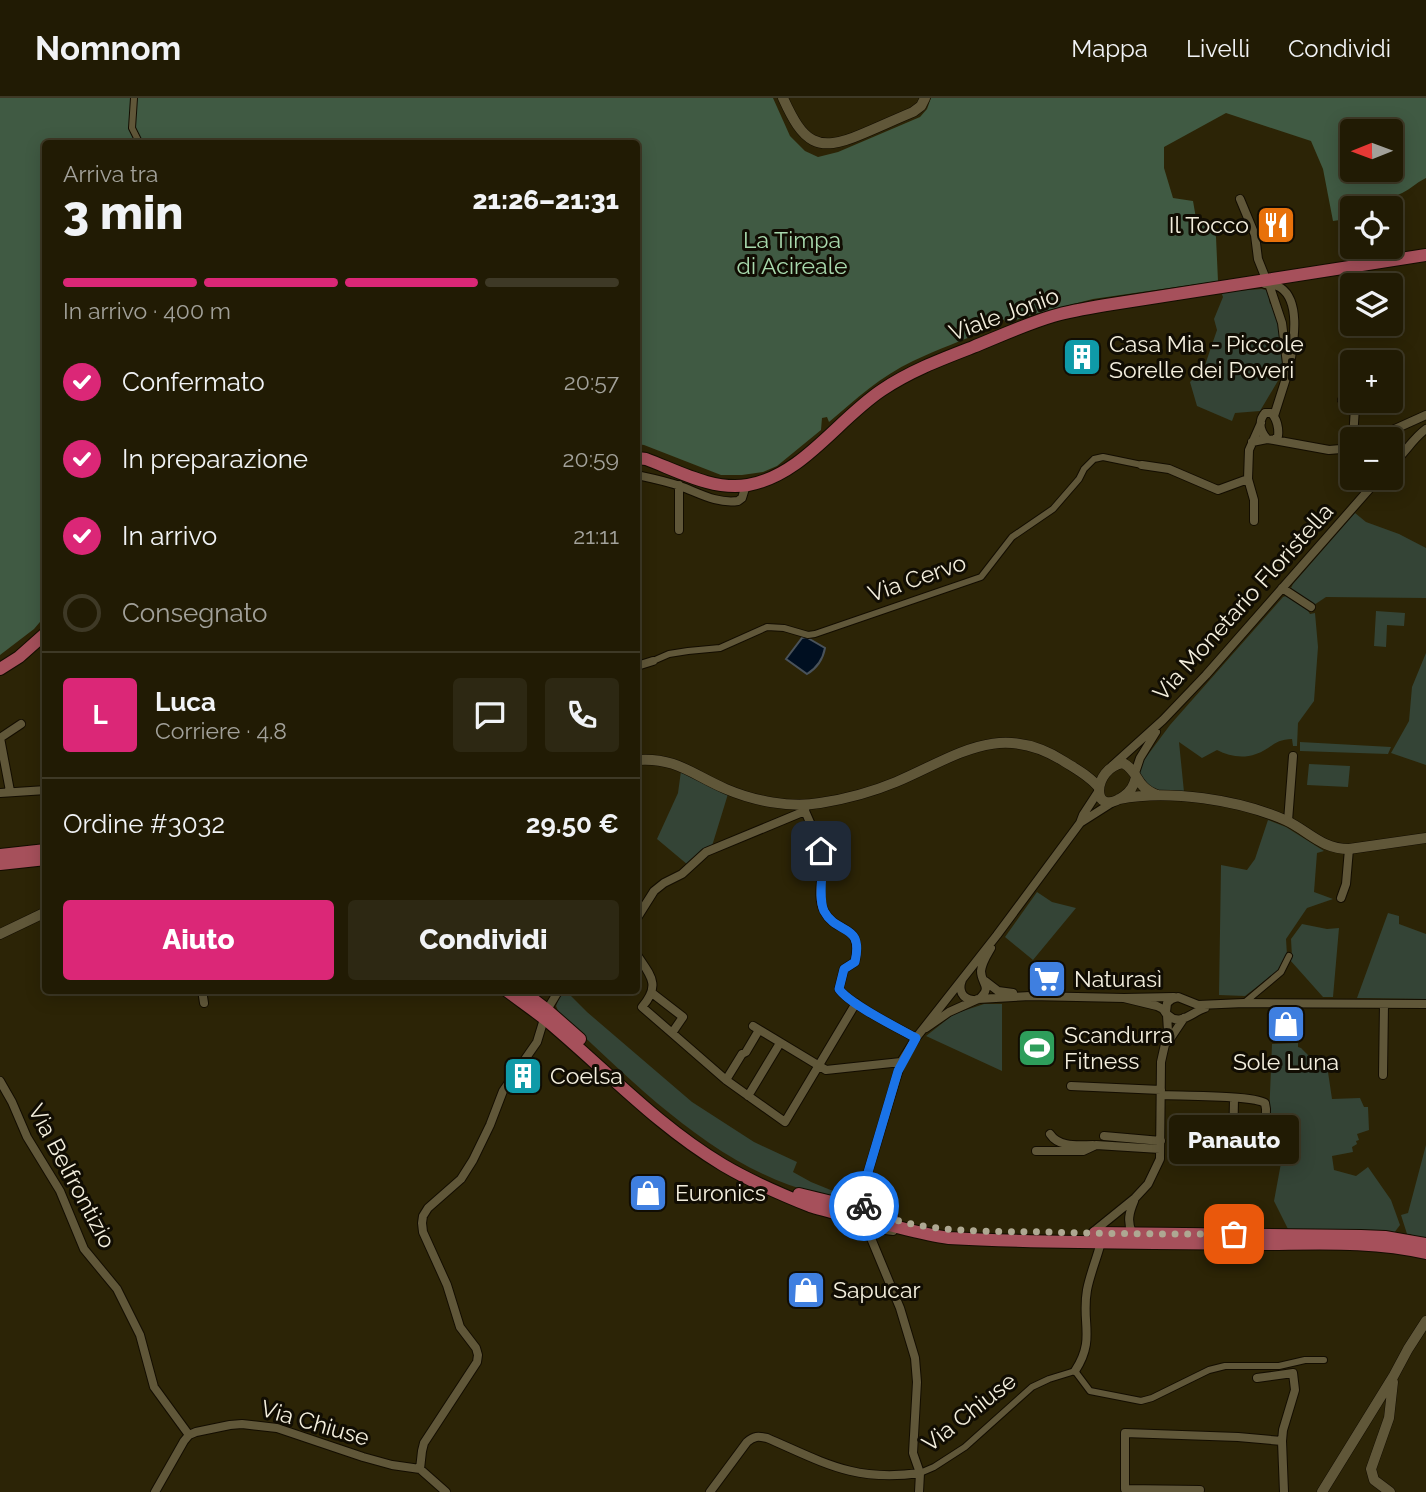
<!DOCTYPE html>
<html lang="it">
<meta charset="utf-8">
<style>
body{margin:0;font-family:Raleway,sans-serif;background:#2d2813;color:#f1f3f6;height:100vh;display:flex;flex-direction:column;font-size:26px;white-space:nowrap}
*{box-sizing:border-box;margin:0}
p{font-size:23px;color:#a2a19a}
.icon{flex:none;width:38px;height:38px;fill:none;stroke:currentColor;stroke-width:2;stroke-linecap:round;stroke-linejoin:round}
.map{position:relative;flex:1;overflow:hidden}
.panel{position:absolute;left:42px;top:42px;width:598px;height:854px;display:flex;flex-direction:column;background:#211b04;border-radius:7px;box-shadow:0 4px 18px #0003,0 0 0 2px #3e3926}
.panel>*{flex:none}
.needle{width:46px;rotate:269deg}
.controls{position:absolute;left:1340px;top:21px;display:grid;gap:14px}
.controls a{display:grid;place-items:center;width:63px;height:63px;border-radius:7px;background:#211b04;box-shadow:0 4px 18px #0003,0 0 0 2px #3e3926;font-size:35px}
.pin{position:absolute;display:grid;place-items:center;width:60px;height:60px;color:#fff;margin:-30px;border-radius:14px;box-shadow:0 4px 10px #0006}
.courier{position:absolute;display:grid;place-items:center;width:70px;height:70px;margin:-35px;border:5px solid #1a73e8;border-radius:50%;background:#fff;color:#222;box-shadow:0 2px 9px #0007}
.bubble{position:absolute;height:49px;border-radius:7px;background:#211b04;box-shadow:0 4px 18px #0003,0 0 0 2px #3e3926;font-size:23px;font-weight:800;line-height:49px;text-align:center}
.summary em{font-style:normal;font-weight:800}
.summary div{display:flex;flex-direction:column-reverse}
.summary{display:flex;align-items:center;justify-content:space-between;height:119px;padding:0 21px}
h1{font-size:46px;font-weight:800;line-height:52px}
.bar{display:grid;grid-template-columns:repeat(4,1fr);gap:10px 7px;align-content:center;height:84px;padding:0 21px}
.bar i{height:9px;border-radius:5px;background:#3e3926}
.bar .active{background:#db2777}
.bar p{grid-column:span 4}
.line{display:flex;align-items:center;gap:18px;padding:0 21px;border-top:2px solid #3e3926}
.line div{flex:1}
.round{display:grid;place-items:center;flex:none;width:74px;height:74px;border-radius:7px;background:#2d2813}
ol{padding:0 21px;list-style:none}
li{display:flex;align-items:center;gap:21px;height:77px}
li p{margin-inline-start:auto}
li .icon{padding:7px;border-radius:50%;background:#db2777;color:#fff;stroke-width:4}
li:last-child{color:#a2a19a}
li i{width:38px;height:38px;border:4px solid #3e3926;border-radius:50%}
.button{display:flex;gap:14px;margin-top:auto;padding:14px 21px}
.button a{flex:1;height:80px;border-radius:7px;background:#db2777;color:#fff;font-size:28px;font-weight:800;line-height:80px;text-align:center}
.button a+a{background:#2d2813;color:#f1f3f6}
header{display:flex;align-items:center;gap:42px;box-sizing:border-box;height:98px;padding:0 35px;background:#211b04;border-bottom:2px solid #3e3926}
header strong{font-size:33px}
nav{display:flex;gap:38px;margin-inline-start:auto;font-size:24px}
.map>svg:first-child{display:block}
.green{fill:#344436}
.forest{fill:#405a43;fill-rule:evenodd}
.water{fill:#000f21;stroke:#49525a;stroke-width:2}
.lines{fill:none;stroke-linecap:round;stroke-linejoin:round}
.pedestrian-casing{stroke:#130d00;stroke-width:8}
.minor-casing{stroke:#130d00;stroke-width:10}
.tertiary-casing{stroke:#130d00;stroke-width:11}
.primary-casing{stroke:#130d00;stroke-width:14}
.pedestrian{stroke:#605739;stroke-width:6}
.minor{stroke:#605739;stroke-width:8}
.tertiary{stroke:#605739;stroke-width:10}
.primary{stroke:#a6505b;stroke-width:12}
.done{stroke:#aea892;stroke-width:7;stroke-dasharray:0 12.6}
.route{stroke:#1a73e8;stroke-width:9}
.labels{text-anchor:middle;stroke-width:6;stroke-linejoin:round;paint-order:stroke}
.poi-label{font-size:23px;fill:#f4efde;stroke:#110d03;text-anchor:start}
.park-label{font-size:23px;fill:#a8d9ad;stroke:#110d03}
.street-label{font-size:23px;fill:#f4efde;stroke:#110d03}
</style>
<header>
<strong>Nomnom</strong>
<nav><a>Mappa</a><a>Livelli</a><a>Condividi</a></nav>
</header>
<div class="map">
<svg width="1426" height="1394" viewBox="0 0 1426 1394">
<rect width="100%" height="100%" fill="#2c2406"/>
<path class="green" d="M1262,191l7,2 3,7 -3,2 1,4h5l8,46v12l-4,17 -19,32 -25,2 -3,8 -35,-15 -7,-24 14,-14 13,-38 -3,-11 9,-22 -2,-5z
M1355,415l11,9 33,12 27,14v50l-100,-1 -12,8 -21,-13 -2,-4 2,-4z
M1286,498l21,13 3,5 5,-1 3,34 -4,54 -16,22 -1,23h-4l-1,-7c-18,0 -22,11 -36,15 -14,5 -27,2 -39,-4l-15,8 -23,-16 5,50c-24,0 -30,3 -45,-18l2,-10 29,-39 113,-128z
M1376,513l29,2 -1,13 -17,-1 -1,22 -12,-1z
M1426,555v112l-35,-12 18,-32 3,-34z
M1300,644l91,5 -3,7 -88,-3z
M1309,666l41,2 -2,21 -41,-2z
M681,673l47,23 -16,52 -24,19 -31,-26 21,-46z
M1268,722l18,7 38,24 -7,2 -3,39 19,7 -26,9 -21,31 1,16 -8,15 -34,26 -26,-1 2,-130 26,5 8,-11z
M1037,794l15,10 24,6 -43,52 -28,-23z
M1388,815l11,3v8l27,10v65l-69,-1z
M1302,826l25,5 12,-1 -6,69h-10l-33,-37 2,-3 -1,-18z
M562,893h6v2l19,19 105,90 62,40 43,20 -4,10 18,10 37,15c-11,3 -21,-1 -32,-4 -100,-24 -184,-112 -257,-180l-3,-7z
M984,906h18v67l-76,-35 28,-22z
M1298,945v4l3,1 12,12v4l15,8 4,27 28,-1 4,9h4l1,23 -12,4 2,6 -3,1 1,3 -5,3 1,5 -21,4 2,14 22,6 12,-9 23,33 9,25 -6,8 -106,-4 -14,-28 7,-38 -14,3 5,-122z
M1426,1047v95l-13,-2 -2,-4h-4l-6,-19 7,-2z"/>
<path class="forest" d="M0,0h773l17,38 15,15 13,6 20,-5 82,-35 7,-8 4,-11h495v80c-13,6 -22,19 -38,18v12h-35v10l-20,3 -10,-52 -12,-28 -85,-28 -62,34v21l9,30 20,3 4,23 14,-2 5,15 2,44 -125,18 -55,14 -32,10 -3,-4 -15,4 1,6c-25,11 -51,20 -76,32 -32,15 -57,38 -84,61l-2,-5 -5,1 -1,12 -44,36 -14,6 -21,3h-21l-77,-30 -7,-1v-300h-591l-1,472 -11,13 -34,26zM1353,33h38v39h-38z"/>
<path class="water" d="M806,539l19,11c-2,11 -8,20 -18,26l-21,-15 16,-21z"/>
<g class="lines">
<g class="pedestrian-casing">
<path id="pedestrian" d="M134,0l-2,30 8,16
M653,563l16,-7 19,-3 32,-3 47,-21 17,1 24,7 7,-1 166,-57 31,-40 41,-28 26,-30 5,-10 10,-10 9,-2 39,8
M1244,905l37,-31 8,-16
M920,1375l14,-6 31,-20 67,-60 17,-8 26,-8 15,20 51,10 11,-3 57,-28 16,-4h54l26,-6h19"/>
</g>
<g class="minor-casing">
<path id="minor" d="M1240,101l15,36 3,24 6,15
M1265,186c6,1 11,0 16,4 19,13 13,51 10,70
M1270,189l12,36 6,49 -14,44
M1342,302l13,7 -2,32
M1374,341l21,-10
M1274,342l55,10 24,-2
M1252,344l15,-3 7,1 4,-4c1,-7 -1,-18 -7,-23h-6c-7,8 -5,18 2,26
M1391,362c4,-12 -2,-21 4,-31l31,-14
M1142,367l27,4 49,21 30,-11 1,-29 12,-27
M1391,367c14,-11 21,-26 35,-36
M637,377c14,3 29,6 43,11 19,7 37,18 58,15l4,-3 4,-13
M1248,381l6,21v21
M679,387v45
M1282,490l29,19
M637,568l16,-5
M0,640l10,53
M0,640l21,-14
M1112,668l51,-46 43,-45 173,-197
M1135,675l5,-15 16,-26
M0,695l46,-3
M806,706l-1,7c6,14 14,30 17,46 2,17 -6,38 2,54 13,25 39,10 31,51l-11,7 -5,20c10,15 59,39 77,49
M1288,723l5,-65
M1080,725l33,-21
M1341,800l5,-14 3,-35
M637,820l17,-27 10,-8 18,-9 24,-22 99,-41
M637,857c14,21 24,30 5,52l30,26 11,-16 -31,-24
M962,882c-4,10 0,19 11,20
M985,883l13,10 15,2
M202,892l2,13
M979,901c14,-12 2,-15 2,-28 1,-9 6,-16 10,-23
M547,912l12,-20
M1166,914l1,-9 5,-4 6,-2 20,8 46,-2 182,1
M1168,917c12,12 24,-3 37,-7
M753,928l73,44 75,-8
M926,930l23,-16 29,-13 52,-3 94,2 50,-1
M672,935l54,47 59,42 71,-119
M1168,944l16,-24
M1383,977l1,-71
M726,982l16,-26 4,-2 13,-22
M0,983l12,21 15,35 33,54 24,58 33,40 23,46 14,52 35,48
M1071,988l90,4
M1161,997c19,1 92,0 104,8l1,6 -1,41 -2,6 -3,3 -25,-4 -2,-4 1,-53
M748,998l32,-53
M1234,1023l32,1
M1050,1036c9,14 29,11 43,11
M1104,1038l57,5
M1233,1038l32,1
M1036,1053h47l13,-6 64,4
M863,1106l3,-25 35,-117 15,-24 81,-103 83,-112 3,-8 15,-23
M867,1124l1,9 32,77 15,50 2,24 -4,71 7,20 -1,19
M1093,1134l42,-34 13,-14 12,-25 1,-97 7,-31 -1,-16 -4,-6 -6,-3 -33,-8
M1132,1135c-5,-12 -3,-20 2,-32
M869,1136l9,-5 15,2
M1075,1273c21,-32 6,-48 12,-81 3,-16 10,-32 14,-48
M1257,1280l36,-5 2,17 -12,40 -1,11 2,51
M420,1371l2,-18 2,-8 53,-81 1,-7 -2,-7 -16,-21 -13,-42 -24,-53 -1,-9 1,-7 5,-8 33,-29 12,-19 17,-35 13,-34 34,-49 7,-23
M1200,1392l-75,-1v-56l113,4 44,4
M155,1394l29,-51 5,-6 7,-3 34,-7 12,-1 35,4 86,29 29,8 28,4 26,23
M710,1394l37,-50c7,-6 11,-6 20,-4 58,25 87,44 153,35"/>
</g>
<g class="tertiary-casing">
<path id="tertiary" d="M783,0c20,44 33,56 79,36 17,-7 34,-15 51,-22l8,-6 4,-8
M637,662c39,-3 56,15 89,29 28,12 64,19 94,14 26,-4 52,-11 76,-21 61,-26 104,-62 169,-20 11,7 26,15 34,26
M1136,679c-2,9 -5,14 -12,19 -34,24 -32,-28 -1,-33 17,9 11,23 34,32
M1119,701c50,-10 120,1 166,21 24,11 36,29 64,29l77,-11
M0,836l46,-22
M1322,1394l71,-115 15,-28 18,-28
M1390,1394l-16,-12 -3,-11 18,-51 4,-36"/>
</g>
<g class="primary-casing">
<path id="primary" d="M637,360l9,1c32,12 67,32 102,26 55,-10 89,-65 134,-95 28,-19 60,-31 91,-43 27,-11 53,-23 80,-31 17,-5 35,-8 53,-11l320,-50
M0,571l19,-12 27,-24
M0,757l46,-5
M0,766l46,-5
M506,892c13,10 26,19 39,29 59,49 111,106 178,146 27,16 57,29 87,41 12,4 23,5 35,11
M521,892l26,20 33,29
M799,1096l37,9 13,-1
M864,1108l15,9 13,3
M862,1122c7,3 15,2 23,4 21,5 42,11 64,14 102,6 205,4 308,6 56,0 114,-4 169,9
M1095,1135l266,3 24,1 41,7"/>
</g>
<use href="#pedestrian" class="pedestrian"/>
<use href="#minor" class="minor"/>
<use href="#tertiary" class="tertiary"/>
<use href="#primary" class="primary"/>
</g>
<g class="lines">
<path class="done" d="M864,1108c43,29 132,25 183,26 62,2 125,2 187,2"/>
<path class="route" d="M821,753c4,18 -4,45 3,60 13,25 40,11 31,51l-11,7 -5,20c10,15 59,39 77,49l-18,33 -32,108 -3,25 1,2"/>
</g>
<defs>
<g id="restaurant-square" transform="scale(2.0125)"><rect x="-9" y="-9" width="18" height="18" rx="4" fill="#e8710a" stroke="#110d03"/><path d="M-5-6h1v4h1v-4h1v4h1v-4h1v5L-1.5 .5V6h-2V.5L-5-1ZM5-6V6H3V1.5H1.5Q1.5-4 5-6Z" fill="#fff"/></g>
<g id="building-square" transform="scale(2.0125)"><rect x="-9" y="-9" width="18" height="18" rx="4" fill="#0f9aa8" stroke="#110d03"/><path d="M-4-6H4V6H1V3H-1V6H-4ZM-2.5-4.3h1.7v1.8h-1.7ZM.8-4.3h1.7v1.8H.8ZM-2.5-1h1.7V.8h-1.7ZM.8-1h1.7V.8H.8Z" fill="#fff"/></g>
<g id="supermarket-square" transform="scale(2.0125)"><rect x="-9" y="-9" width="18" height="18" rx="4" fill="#3f7fe0" stroke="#110d03"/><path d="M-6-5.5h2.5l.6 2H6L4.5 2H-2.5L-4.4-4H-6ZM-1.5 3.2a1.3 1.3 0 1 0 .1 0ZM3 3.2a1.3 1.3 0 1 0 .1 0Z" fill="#fff"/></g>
<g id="shop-square" transform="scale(2.0125)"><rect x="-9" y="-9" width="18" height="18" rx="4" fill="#3f7fe0" stroke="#110d03"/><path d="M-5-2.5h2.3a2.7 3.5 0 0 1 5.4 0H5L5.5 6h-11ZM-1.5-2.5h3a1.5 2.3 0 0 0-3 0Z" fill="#fff"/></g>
<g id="stadium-square" transform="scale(2.0125)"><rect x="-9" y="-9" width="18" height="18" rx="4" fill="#2e9e5b" stroke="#110d03"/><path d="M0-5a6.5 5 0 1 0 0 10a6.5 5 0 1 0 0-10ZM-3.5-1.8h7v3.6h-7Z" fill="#fff"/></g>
</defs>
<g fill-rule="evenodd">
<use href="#restaurant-square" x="1276" y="127"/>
<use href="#building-square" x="1082" y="259"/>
<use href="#supermarket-square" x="1047" y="881"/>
<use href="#shop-square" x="1286" y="926"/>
<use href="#stadium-square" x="1037" y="950"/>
<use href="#building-square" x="523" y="978"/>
<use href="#shop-square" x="648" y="1095"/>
<use href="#shop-square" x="806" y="1192"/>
</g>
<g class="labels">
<g class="poi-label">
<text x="1249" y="135" text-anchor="end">Il Tocco</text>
<text x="1109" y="254">Casa Mia - Piccole<tspan x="1109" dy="26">Sorelle dei Poveri</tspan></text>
<text x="1074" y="889">Naturasì</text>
<text x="1064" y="945">Scandurra<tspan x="1064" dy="26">Fitness</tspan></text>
<text x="1286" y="972" text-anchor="middle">Sole Luna</text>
<text x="550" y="986">Coelsa</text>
<text x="675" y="1103">Euronics</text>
<text x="833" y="1200">Sapucar</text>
</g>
<g class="park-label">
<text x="792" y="150">La Timpa<tspan x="792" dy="26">di Acireale</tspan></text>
</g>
<g class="street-label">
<text transform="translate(1004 216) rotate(-20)" y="8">Viale Jonio</text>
<text transform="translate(917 480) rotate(-19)" y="8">Via Cervo</text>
<text transform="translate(1243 504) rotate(-48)" y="8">Via Monetario Floristella</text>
<text transform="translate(72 1078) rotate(62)" y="8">Via Belfrontizio</text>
<text transform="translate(969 1314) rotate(-38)" y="8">Via Chiuse</text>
<text transform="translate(315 1325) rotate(16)" y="8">Via Chiuse</text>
</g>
</g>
</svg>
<div class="controls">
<a><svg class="needle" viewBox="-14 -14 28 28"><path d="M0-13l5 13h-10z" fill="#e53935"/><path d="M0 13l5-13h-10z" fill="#a2a19a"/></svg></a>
<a><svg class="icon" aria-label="locate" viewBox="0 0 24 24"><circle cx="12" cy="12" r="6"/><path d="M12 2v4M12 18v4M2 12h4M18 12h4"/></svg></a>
<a><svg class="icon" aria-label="layers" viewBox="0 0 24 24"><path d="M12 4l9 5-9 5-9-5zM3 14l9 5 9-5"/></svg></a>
<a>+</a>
<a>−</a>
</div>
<div class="pin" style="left:1234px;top:1136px;background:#ea580c"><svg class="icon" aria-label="bag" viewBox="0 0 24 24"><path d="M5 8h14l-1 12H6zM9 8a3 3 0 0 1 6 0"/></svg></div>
<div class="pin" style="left:821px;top:753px;background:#1f2937"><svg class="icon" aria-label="home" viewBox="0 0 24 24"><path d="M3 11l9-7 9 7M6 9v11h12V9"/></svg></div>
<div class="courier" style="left:864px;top:1108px"><svg class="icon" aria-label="bike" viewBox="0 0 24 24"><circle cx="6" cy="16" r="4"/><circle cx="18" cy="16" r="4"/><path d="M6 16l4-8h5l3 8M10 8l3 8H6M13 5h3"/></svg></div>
<div class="bubble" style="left:1169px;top:1017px;width:130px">Panauto</div>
<section class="panel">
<div class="summary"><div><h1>3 min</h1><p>Arriva tra</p></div><em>21:26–21:31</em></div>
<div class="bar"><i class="active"></i><i class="active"></i><i class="active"></i><i></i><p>In arrivo · 400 m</p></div>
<ol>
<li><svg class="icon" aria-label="check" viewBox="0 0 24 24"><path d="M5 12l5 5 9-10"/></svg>Confermato<p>20:57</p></li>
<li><svg class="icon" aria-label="check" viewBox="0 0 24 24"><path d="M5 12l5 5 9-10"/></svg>In preparazione<p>20:59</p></li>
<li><svg class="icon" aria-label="check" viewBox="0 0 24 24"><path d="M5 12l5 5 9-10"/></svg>In arrivo<p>21:11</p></li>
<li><i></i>Consegnato</li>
</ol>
<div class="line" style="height:126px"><b class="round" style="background:#db2777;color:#fff">L</b><div><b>Luca</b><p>Corriere · 4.8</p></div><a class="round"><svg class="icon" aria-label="chat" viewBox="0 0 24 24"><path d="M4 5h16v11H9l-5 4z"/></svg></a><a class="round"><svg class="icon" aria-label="phone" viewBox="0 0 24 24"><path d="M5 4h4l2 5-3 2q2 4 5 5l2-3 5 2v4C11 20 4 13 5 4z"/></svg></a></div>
<div class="line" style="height:91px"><div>Ordine #3032</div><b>29.50 €</b></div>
<div class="button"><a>Aiuto</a><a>Condividi</a></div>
</section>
</div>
